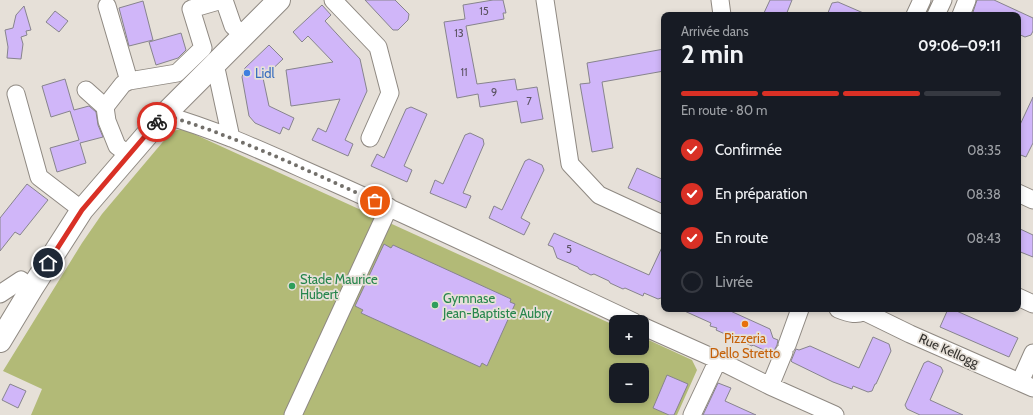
<!DOCTYPE html>
<html lang="fr">
<meta charset="utf-8">
<style>
body{margin:0;font-family:Cabin,sans-serif;background:#20242c;color:#f1f3f6;height:100vh;display:flex;flex-direction:column;font-size:15px;white-space:nowrap}
*{box-sizing:border-box;margin:0}
p{font-size:13px;color:#9ea1a6}
.icon{flex:none;width:22px;height:22px;fill:none;stroke:currentColor;stroke-width:2;stroke-linecap:round;stroke-linejoin:round}
.map{position:relative;flex:1;overflow:hidden}
.sheet{position:absolute;left:661px;top:12px;width:360px;height:300px;display:flex;flex-direction:column;background:#171b24;border-radius:8px;box-shadow:0 2px 6px #0003}
.sheet>*{flex:none}
.controls{position:absolute;left:609px;top:315px;display:grid;gap:8px}
.controls a{display:grid;place-items:center;width:40px;height:40px;border-radius:8px;background:#171b24;box-shadow:0 2px 6px #0003;font-size:20px}
.pin{position:absolute;display:grid;place-items:center;width:34px;height:34px;color:#fff;margin:-17px;border:2px solid #fff;border-radius:50%;box-shadow:0 1px 4px #0007}
.courier{position:absolute;display:grid;place-items:center;width:40px;height:40px;margin:-20px;border:3px solid #d93025;border-radius:50%;background:#fff;color:#222;box-shadow:0 1px 5px #0007}
.headline em{font-style:normal;font-weight:700}
.headline div{display:flex;flex-direction:column-reverse}
.headline{display:flex;align-items:center;justify-content:space-between;height:68px;padding:0 20px}
h1{font-size:26px;font-weight:700;line-height:30px}
.bar{display:grid;grid-template-columns:repeat(4,1fr);gap:6px 4px;align-content:center;height:48px;padding:0 20px}
.bar i{height:5px;border-radius:3px;background:#363941}
.bar .on{background:#d93025}
.bar p{grid-column:span 4}
ol{padding:0 20px;list-style:none}
li{display:flex;align-items:center;gap:12px;height:44px}
li p{margin-inline-start:auto}
li .icon{padding:4px;border-radius:50%;background:#d93025;color:#fff;stroke-width:4}
li:last-child{color:#9ea1a6}
li i{width:22px;height:22px;border:2px solid #363941;border-radius:50%}
.map>svg:first-child{display:block}
.green{fill:#b2ba77;fill-rule:evenodd}
.building{fill:#d0b6f9;stroke:#87848d}
.lines{fill:none;stroke-linecap:round;stroke-linejoin:round}
.minor-casing{stroke:#8f8982;stroke-width:19}
.major-casing{stroke:#8f8982;stroke-width:24}
.minor{stroke:#fff;stroke-width:17}
.major{stroke:#fff;stroke-width:22}
.done{stroke:#726f6a;stroke-width:4;stroke-dasharray:0 7.2}
.route{stroke:#d93025;stroke-width:5}
.shop-dot{fill:#3f7fe0;stroke:#e6e0d8;stroke-width:1.5}
.leisure-dot{fill:#2e9e5b;stroke:#e6e0d8;stroke-width:1.5}
.food-dot{fill:#e8710a;stroke:#e6e0d8;stroke-width:1.5}
.labels{text-anchor:middle;stroke-width:3.5;stroke-linejoin:round;paint-order:stroke}
.number-label{font-size:11px;fill:#5b5362}
.shop-label{font-size:13px;fill:#366cbe;stroke:#e6e0d8;text-anchor:start}
.leisure-label{font-size:13px;fill:#27864d;stroke:#e6e0d8;text-anchor:start}
.food-label{font-size:13px;fill:#c56008;stroke:#e6e0d8}
.street-label{font-size:13px;fill:#34322f;stroke:#e6e0d8}
</style>
<div class="map">
<svg width="1033" height="415" viewBox="0 0 1033 415">
<rect width="100%" height="100%" fill="#e6e0d8"/>
<path class="green" d="M183,129l433,197v22h26v-11l50,23 5,10 -20,45h-646l11,-26 -39,-18 79,-128 20,-29 70,-83zM616,370h26v26h-26z"/>
<path class="building" d="M365,0h30l14,14 -1,6 -10,10h-5z
M493,0h10l3,13h-3l1,6 -38,7 11,58 38,-5 2,11 20,-3 6,32 -22,4 -4,-22 -37,6 -2,-13 -21,4 -13,-76 21,-3 -2,-14z
M770,0h22l-6,15h-23z
M977,0h17l39,18v13l-2,4 -6,2 -7,-3v-19h-46z
M143,1l10,39 -24,6 -10,-38z
M838,2l30,13h-41l5,-12z
M322,5l9,10 -6,6 35,38 7,32 -22,49 8,4 -5,12 -36,-16 6,-12 8,4 14,-33 -49,7 -5,-36 47,-8 -25,-26 -6,6 -9,-10z
M24,6l7,24 -5,1 1,4 -6,2 2,7 -2,15 -14,-1 1,-11 -3,-17 8,-2 3,-13z
M55,11l13,10 -9,11 -13,-10z
M181,33l5,17 -8,8 -22,7 -7,-23z
M269,45l14,14 -20,19 6,28 25,12 -5,12 -6,-3 -3,7 -25,-11 -6,-7 -7,-39 3,-9z
M664,49v22l-62,11 11,66 -21,4 -12,-68 10,-1 -3,-20z
M65,79l9,31 15,-4 7,6 2,13 5,12 -23,6 6,20 -29,9 -7,-24 29,-8 -9,-29 -19,6 -9,-31z
M1033,97v46l-7,14 -8,-3v-25z
M411,107l16,7 -23,52 8,4 -5,12 -36,-16 6,-12 7,4 22,-49z
M470,133l13,6 1,5 -21,49 8,3 -5,12 -36,-15 5,-13 8,4 22,-49z
M529,159l13,6 2,5 -23,48 9,5 -6,12 -35,-17 5,-12 8,4 23,-49z
M637,168l27,12v24l-36,-16z
M27,184l21,16 -28,35 -5,-3 -15,19v-33z
M1018,228l15,7v22l-15,-6z
M554,233l95,42 15,-32v54l-6,2 -14,-6 -1,3 -18,-8 -2,1 -13,-6 -1,-2 -15,-7 -3,1 -12,-6 -1,-2 -21,-9 -4,-11 -5,-2z
M384,244l7,4 2,-3 118,54 -1,3 5,2 -28,62 -5,-3 -2,4 -119,-54 2,-3 -8,-4z
M680,309h46l44,20 3,9 5,2 -1,5 -3,6 -4,2 -17,-8 -1,1 -36,-16 1,-2 -7,-2 1,-3z
M948,309h4l66,29 -9,19 -69,-30z
M873,337l16,7 2,7 -15,33h-1l-3,7 -4,1 -15,-6 -1,3 -19,-7 -41,-20 -1,-1 5,-12 3,1 11,-4 49,22z
M928,361l13,6 2,4 -13,29 33,15h-43l-13,-6 -2,-4 19,-42z
M667,375l21,9 -14,31h-5l-16,-7z
M718,383l13,5 -6,13 31,14h-53z
M10,384l16,7 -8,17 -16,-8z"/>
<g class="lines">
<g class="minor-casing">
<path id="minor" d="M224,0l9,26 10,9
M333,0l45,47 12,46 -20,45
M545,0l25,164 29,31 65,30
M720,0l2,15
M107,6l22,75
M915,15l7,-15
M936,15l7,-15
M961,15l6,-15
M212,67l5,6 14,65
M86,90l19,17 2,14 10,25 12,9
M16,94l23,83 43,33
M105,107l18,-23 6,-3 48,-8 26,-25 -12,-39 31,-9
M164,115c58,16 113,43 168,67 101,45 202,93 302,140
M1018,193l15,7
M0,294l21,-14 11,8
M1018,297l15,7
M838,309c10,4 21,8 30,0
M865,312l45,22 123,54
M642,326l76,34 52,26 65,29
M787,345l13,-36
M1020,382l13,-29
M770,386l14,-34
M293,415l96,-208
M692,415l26,-55"/>
</g>
<g class="major-casing">
<path id="major" d="M0,341l32,-53 50,-78 82,-95 115,-115"/>
</g>
<use href="#minor" class="minor"/>
<use href="#major" class="major"/>
</g>
<g class="lines">
<path class="done" d="M157,122l7,-7c72,21 142,55 211,86"/>
<path class="route" d="M48,263l34,-53 75,-88"/>
</g>
<circle class="shop-dot" cx="247" cy="73" r="4"/>
<g class="leisure-dot">
<circle cx="292" cy="286" r="4"/>
<circle cx="435" cy="305" r="4"/>
</g>
<circle class="food-dot" cx="745" cy="324" r="4"/>
<g class="labels">
<g class="number-label">
<text x="484" y="15">15</text>
<text x="459" y="37">13</text>
<text x="464" y="76">11</text>
<text x="494" y="96">9</text>
<text x="529" y="105">7</text>
<text x="569" y="253">5</text>
</g>
<g class="shop-label">
<text x="255" y="78">Lidl</text>
</g>
<g class="leisure-label">
<text x="300" y="284">Stade Maurice<tspan x="300" dy="15">Hubert</tspan></text>
<text x="443" y="303">Gymnase<tspan x="443" dy="15">Jean-Baptiste Aubry</tspan></text>
</g>
<g class="food-label">
<text x="745" y="343">Pizzeria<tspan x="745" dy="15">Dello Stretto</tspan></text>
</g>
<g class="street-label">
<text transform="translate(949 350) rotate(24)" y="5">Rue Kellogg</text>
</g>
</g>
</svg>
<div class="controls">
<a>+</a>
<a>−</a>
</div>
<div class="pin" style="left:375px;top:201px;background:#ea580c"><svg class="icon" aria-label="bag" viewBox="0 0 24 24"><path d="M5 8h14l-1 12H6zM9 8a3 3 0 0 1 6 0"/></svg></div>
<div class="pin" style="left:48px;top:263px;background:#1f2937"><svg class="icon" aria-label="home" viewBox="0 0 24 24"><path d="M3 11l9-7 9 7M6 9v11h12V9"/></svg></div>
<div class="courier" style="left:157px;top:122px"><svg class="icon" aria-label="bike" viewBox="0 0 24 24"><circle cx="6" cy="16" r="4"/><circle cx="18" cy="16" r="4"/><path d="M6 16l4-8h5l3 8M10 8l3 8H6M13 5h3"/></svg></div>
<section class="sheet">
<div class="headline"><div><h1>2 min</h1><p>Arrivée dans</p></div><em>09:06–09:11</em></div>
<div class="bar"><i class="on"></i><i class="on"></i><i class="on"></i><i></i><p>En route · 80 m</p></div>
<ol>
<li><svg class="icon" aria-label="check" viewBox="0 0 24 24"><path d="M5 12l5 5 9-10"/></svg>Confirmée<p>08:35</p></li>
<li><svg class="icon" aria-label="check" viewBox="0 0 24 24"><path d="M5 12l5 5 9-10"/></svg>En préparation<p>08:38</p></li>
<li><svg class="icon" aria-label="check" viewBox="0 0 24 24"><path d="M5 12l5 5 9-10"/></svg>En route<p>08:43</p></li>
<li><i></i>Livrée</li>
</ol>
</section>
</div>
